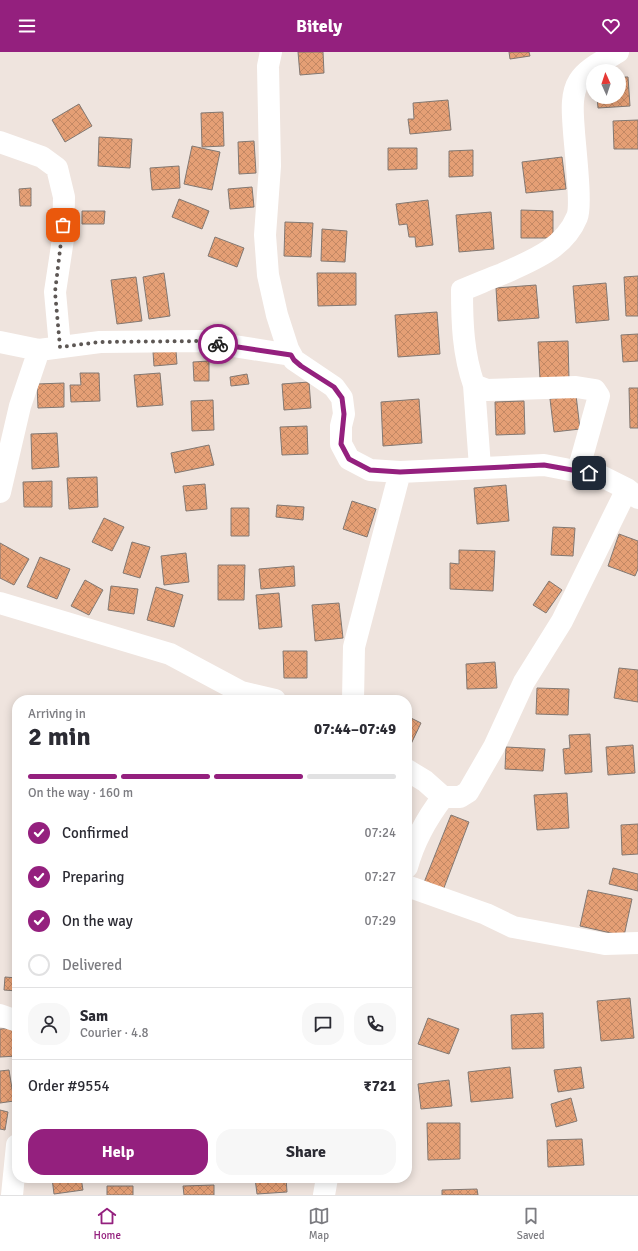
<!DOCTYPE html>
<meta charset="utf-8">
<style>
body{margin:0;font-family:Signika,sans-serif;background:#f7f7f7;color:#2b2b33;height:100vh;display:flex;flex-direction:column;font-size:15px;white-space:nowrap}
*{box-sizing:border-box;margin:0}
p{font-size:13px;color:#7c7c81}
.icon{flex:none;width:22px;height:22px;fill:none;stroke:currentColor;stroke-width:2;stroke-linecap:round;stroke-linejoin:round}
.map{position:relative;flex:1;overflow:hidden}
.side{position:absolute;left:12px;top:643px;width:400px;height:488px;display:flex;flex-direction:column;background:#fff;border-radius:16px;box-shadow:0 2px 10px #0003}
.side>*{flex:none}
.needle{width:26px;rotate:357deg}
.fabs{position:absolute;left:586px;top:12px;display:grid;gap:8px}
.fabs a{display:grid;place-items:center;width:40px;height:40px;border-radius:50%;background:#fff;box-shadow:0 2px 10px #0003;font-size:20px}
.pin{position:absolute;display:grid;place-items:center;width:34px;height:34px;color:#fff;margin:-17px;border-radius:8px;box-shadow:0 2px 6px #0006}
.courier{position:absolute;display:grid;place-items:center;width:40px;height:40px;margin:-20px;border:3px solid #94207e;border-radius:50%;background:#fff;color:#222;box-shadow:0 1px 5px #0007}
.summary em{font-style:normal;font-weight:700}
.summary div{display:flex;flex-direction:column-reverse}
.summary{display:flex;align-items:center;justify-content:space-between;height:68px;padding:0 16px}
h1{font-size:26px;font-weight:700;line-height:30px}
.bar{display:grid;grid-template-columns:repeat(4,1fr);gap:6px 4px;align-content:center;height:48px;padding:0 16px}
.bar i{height:5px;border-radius:3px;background:#e1e1e2}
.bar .on{background:#94207e}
.bar p{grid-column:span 4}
.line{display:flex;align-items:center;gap:10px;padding:0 16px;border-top:1px solid #e1e1e2}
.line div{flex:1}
.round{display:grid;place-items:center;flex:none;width:42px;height:42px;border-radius:16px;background:#f7f7f7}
ol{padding:0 16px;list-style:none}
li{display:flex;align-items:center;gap:12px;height:44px}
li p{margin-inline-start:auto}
li .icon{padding:4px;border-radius:50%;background:#94207e;color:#fff;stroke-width:4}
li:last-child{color:#7c7c81}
li i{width:22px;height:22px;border:2px solid #e1e1e2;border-radius:50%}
.button{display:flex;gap:8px;margin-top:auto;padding:8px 16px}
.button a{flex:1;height:46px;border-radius:16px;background:#94207e;color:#fff;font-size:16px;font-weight:700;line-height:46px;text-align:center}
.button a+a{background:#f7f7f7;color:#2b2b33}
header{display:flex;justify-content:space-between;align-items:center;height:52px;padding:0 16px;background:#94207e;color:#fff;font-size:18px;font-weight:700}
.menu{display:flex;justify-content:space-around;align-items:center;height:56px;border-top:1px solid #e1e1e2;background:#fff;font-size:11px;color:#7c7c81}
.menu a{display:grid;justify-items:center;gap:2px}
.menu .on{color:#94207e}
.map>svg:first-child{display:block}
.building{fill:url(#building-cross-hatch);stroke:#827872}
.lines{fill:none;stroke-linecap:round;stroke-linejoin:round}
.minor{stroke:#fff;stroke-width:22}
.done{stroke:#5d5754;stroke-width:4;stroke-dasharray:0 7.2}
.route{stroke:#94207e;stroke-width:5}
</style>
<header><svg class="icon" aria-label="menu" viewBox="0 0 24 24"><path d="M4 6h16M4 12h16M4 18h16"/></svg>Bitely<svg class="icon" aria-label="heart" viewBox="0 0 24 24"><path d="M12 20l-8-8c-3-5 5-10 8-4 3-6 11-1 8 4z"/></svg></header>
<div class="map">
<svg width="638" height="1143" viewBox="0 0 638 1143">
<defs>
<pattern id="building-cross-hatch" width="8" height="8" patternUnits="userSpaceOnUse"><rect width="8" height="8" fill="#e59f75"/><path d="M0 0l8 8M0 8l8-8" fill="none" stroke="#c38864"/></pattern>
</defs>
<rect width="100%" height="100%" fill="#efe4de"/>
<path class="building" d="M298,0h25l1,21 -24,2z
M509,0h20l1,4 -20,3z
M619,25h9l2,29 -32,2 -1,-11h22z
M448,48l3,30 -41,4 -2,-15h6l-1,-16z
M79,52l13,22 -27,16 -13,-22z
M223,60l1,34 -22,1 -1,-34z
M638,68v29h-24l-1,-28z
M99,85l33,2 -2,29 -32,-2z
M254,89l2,32 -17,1 -1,-32z
M192,94l28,6 -8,38 -28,-6z
M388,96h29v21l-29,1z
M473,98v26l-24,1v-26z
M562,105l4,32 -40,4 -4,-31z
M179,114l1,22 -28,2 -2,-22z
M252,135l2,20 -24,2 -2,-20z
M31,136v18h-11l-1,-17z
M179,147l30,12 -7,18 -30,-12z
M428,148l5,45 -17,2 -1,-10h-6l-2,-13 -8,1 -3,-21z
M521,158l32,1v27h-32z
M82,159h23l-1,13h-22z
M491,160l3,37 -35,3 -3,-37z
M285,170l28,1 -2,34 -27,-1z
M322,177l25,2 -2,31 -24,-1z
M215,185l29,11 -7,19 -29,-11z
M164,221l6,43 -21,3 -6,-42z
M317,221h39v32l-38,1z
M638,224v40h-12l-2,-39z
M136,225l6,44 -25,3 -6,-44z
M606,231l3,37 -33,3 -3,-37z
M536,233l3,33 -41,3 -2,-33z
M437,260l3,42 -42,3 -3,-42z
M638,282v27l-15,1 -2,-27z
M568,289l1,38h-29l-2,-37z
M176,299l1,13 -23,2 -1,-14z
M209,309v20h-15l-1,-19z
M80,321h19l1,28 -29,1 -1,-17h11z
M160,321l3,32 -26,2 -3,-32z
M247,322l2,10 -18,2 -1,-9z
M309,330l2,26 -27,2 -2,-26z
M64,331v24l-26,1 -1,-24z
M629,336h9v40h-8z
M576,343l4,34 -26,3 -4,-33z
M419,347l3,44 -39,3 -2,-44z
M213,348l1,30 -22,1 -1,-30z
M524,349l1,33 -29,1 -1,-33z
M307,374l1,28 -26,1 -2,-28z
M57,381l2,34 -27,2 -1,-35z
M209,393l5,20 -39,8 -4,-20z
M97,425l1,30 -29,2 -2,-31z
M52,429v26h-28l-1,-25z
M205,432l2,25 -21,2 -3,-25z
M506,433l3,36 -32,3 -3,-36z
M352,449l24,8 -9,28 -24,-8z
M277,453l27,2 -1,13 -27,-3z
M231,456h18v28h-18z
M104,466l20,9 -12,24 -20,-9z
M553,475l22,1 -2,28 -22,-1z
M619,482l19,7v28l-3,7 -27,-10z
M132,490l18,5 -10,31 -17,-5z
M0,491l29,16 -15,26 -14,-7z
M459,498l36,1 -2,40 -43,-2v-26l9,1z
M186,501l3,29 -25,3 -3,-29z
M40,505l30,12 -13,30 -30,-12z
M218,513h27l-1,35h-26z
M294,514l1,20 -34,3 -2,-20z
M85,528l18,10 -14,25 -18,-9z
M549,529l13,9 -16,23 -13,-8z
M111,534l27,3 -4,25 -26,-4z
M156,535l27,8 -9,32 -27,-7z
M279,541l3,34 -23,2 -3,-34z
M339,551l4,35 -28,3 -3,-36z
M283,599h24v27h-23z
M495,610l2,26 -30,1 -1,-25z
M619,616l19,2v32l-24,-4z
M537,636l32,1 -1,26 -32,-1z
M407,664l14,7 -10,21 -4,-2z
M590,682l2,38 -27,2 -2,-25 7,-1 -1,-13z
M633,693l2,28 -27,2 -2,-28z
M506,695l39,2 -2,22 -38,-2z
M567,741l2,35 -32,2 -3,-35z
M451,763l18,7 -27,71 -19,-8z
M638,772v30l-16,1 -1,-30z
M613,816l25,6v17l-29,-7z
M588,838l44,9 -8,37 -44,-10z
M5,925l12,1v13l-13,-1z
M630,946l4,40 -33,3 -4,-40z
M543,961l1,35 -32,1 -1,-34z
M428,966l31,11 -10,25 -31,-10z
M16,976l1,28 -17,1v-28z
M510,1015l3,31 -42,4 -3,-30z
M581,1015l3,21 -26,4 -4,-22z
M9,1018l5,31 -14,2v-32z
M449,1028l3,26 -31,3 -3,-25z
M571,1046l6,23 -21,6 -5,-23z
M0,1058l8,2 -3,18 -5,-1z
M427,1071h33v36l-32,1z
M582,1087l2,26 -36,2 -1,-27z
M52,1126h29l2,12 -29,4z
M255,1126h31l1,14 -30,2z
M291,1126h24l-1,4 -23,-1z
M214,1133v10h-30l-1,-9z
M107,1134h26v9h-26z
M477,1137l1,6h-36v-5z"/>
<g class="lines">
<path class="minor" d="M271,0l-3,14 2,100 -5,69 3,40 9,40 11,34 6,11 40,27 8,11 2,16 -3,12v18l8,15 21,11 30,2
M0,90l42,15 15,11 7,29 -1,42 -8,53 5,55
M0,290l39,8
M474,333l6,82
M578,419l21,-75 -4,-6 -19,-3 -89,3 -13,-5c-11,-31 -12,-63 -12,-95 14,-5 26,-11 40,-16 29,-13 62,-25 75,-57 5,-11 -2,-70 -3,-85 -1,-16 -4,-37 5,-51 8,-13 26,-21 39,-29
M0,440l20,-86 19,-56 61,-8 102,-1 89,14
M0,551l170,51 71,38 34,8
M353,648l1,-53 46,-175 144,-7 57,11 26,13 11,9
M407,718l18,11 18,16h17l8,-5 26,-45 30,-65 38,-61 65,-132
M407,815c7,-26 20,-49 36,-70
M407,834l79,28 27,13 92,17 33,-1
M0,963l17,6
M12,1143l5,-50
M324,1143l3,-17"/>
</g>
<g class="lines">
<path class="done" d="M63,173l-8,67 5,55 40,-5 102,-1 16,3"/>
<path class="route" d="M218,292l73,11 3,5 7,6 33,21 8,11 2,16 -3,30 8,15 21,11 30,2 144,-7 45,8"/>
</g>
</svg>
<div class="fabs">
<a><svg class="needle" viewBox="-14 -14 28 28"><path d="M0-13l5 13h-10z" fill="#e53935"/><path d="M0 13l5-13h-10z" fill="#7c7c81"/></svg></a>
</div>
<div class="pin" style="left:63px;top:173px;background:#ea580c"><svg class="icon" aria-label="bag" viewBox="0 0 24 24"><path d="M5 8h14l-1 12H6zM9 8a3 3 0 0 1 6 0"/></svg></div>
<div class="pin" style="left:589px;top:421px;background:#1f2937"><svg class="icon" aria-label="home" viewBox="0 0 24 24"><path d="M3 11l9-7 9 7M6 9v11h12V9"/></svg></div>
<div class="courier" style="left:218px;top:292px"><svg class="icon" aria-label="bike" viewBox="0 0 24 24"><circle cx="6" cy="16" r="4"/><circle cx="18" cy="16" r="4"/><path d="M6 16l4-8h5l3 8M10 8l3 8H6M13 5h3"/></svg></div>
<section class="side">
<div class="summary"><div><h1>2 min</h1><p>Arriving in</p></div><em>07:44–07:49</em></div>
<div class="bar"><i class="on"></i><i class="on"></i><i class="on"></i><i></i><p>On the way · 160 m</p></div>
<ol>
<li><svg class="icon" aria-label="check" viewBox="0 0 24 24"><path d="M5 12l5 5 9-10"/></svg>Confirmed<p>07:24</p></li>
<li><svg class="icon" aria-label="check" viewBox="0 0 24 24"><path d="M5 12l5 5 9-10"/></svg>Preparing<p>07:27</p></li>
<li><svg class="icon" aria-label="check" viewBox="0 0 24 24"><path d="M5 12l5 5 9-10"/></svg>On the way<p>07:29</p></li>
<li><i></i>Delivered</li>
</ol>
<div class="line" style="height:72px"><a class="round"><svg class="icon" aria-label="person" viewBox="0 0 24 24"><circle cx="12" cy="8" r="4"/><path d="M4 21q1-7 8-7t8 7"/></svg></a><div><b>Sam</b><p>Courier · 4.8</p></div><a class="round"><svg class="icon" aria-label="chat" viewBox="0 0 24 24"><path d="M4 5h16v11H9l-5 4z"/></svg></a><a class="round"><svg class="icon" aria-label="phone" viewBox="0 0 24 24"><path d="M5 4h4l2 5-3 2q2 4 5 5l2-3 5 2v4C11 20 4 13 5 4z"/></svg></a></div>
<div class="line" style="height:52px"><div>Order #9554</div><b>₹721</b></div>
<div class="button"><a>Help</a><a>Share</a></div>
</section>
</div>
<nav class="menu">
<a class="on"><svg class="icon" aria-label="home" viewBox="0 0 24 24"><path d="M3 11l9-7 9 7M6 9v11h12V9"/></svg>Home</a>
<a><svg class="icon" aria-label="map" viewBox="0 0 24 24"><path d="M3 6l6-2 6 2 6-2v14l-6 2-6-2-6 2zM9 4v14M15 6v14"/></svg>Map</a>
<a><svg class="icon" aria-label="saved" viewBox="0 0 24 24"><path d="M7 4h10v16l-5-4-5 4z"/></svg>Saved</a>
</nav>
